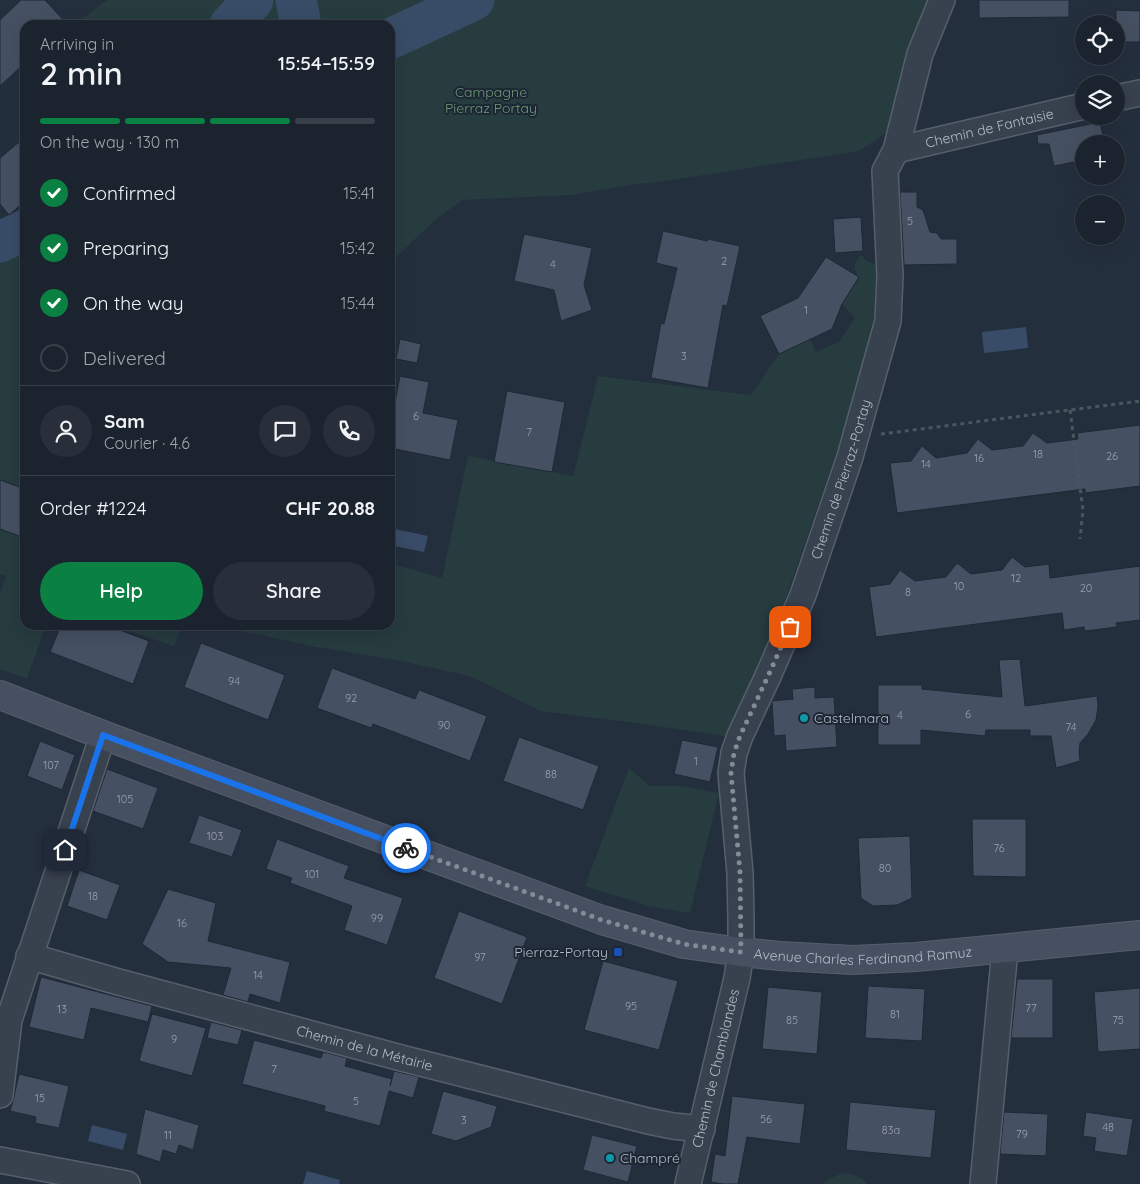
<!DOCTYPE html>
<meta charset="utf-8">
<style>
body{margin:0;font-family:Quicksand,sans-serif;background:#282f3a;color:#f1f3f6;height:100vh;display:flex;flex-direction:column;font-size:19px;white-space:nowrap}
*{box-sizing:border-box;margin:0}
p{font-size:16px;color:#a0a4aa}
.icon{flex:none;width:28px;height:28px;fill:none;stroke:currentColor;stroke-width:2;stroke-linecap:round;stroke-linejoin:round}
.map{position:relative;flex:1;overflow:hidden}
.drawer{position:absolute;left:20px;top:20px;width:375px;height:610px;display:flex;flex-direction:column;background:#1b232e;border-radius:15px;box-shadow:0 5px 20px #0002,0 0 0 1px #39404a}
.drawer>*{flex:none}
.buttons{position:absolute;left:1075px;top:15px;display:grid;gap:10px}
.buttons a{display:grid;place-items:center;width:50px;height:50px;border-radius:50%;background:#1b232e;box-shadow:0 5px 20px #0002,0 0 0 1px #39404a;font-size:25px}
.pin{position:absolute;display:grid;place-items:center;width:42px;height:42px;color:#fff;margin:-21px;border-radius:10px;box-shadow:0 2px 8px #0006}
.courier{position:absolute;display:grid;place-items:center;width:50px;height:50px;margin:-25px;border:4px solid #1a73e8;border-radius:50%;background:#fff;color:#222;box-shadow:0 1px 6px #0007}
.overview em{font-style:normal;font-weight:600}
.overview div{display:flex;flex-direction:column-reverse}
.overview{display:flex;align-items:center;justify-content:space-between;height:85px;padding:0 20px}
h1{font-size:32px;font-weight:600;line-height:38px}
.bar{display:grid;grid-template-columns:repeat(4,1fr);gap:8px 5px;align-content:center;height:60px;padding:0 20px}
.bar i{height:6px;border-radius:4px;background:#39404a}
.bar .current{background:#0b8043}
.bar p{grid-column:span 4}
.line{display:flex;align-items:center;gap:12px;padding:0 20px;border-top:1px solid #39404a}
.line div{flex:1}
.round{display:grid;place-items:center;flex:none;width:52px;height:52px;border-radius:26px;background:#282f3a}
ol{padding:0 20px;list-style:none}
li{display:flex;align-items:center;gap:15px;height:55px}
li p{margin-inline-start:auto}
li .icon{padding:5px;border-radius:50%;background:#0b8043;color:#fff;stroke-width:4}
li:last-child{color:#a0a4aa}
li i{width:28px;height:28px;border:2px solid #39404a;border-radius:50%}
.button{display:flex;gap:10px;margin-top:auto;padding:10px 20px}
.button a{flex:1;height:58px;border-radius:30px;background:#0b8043;color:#fff;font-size:20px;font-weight:600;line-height:58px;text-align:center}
.button a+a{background:#282f3a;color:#f1f3f6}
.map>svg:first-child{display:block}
.green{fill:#263c3f}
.water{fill:#394c67}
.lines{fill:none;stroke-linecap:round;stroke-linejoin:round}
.river{stroke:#394c67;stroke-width:41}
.building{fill:#455162;stroke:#1f2835}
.street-casing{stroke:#565f6c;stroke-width:28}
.secondary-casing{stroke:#565f6c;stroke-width:30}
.path{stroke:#44595c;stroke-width:3;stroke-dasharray:4 4;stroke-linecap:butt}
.street{stroke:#38414e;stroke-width:25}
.secondary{stroke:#465061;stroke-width:28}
.done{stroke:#828b98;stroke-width:5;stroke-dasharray:0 9}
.route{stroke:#1a73e8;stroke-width:6}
.culture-dot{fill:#0f9aa8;stroke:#1d2633;stroke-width:2}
.transit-dot{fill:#1a4fb4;stroke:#1d2633;stroke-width:2}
.labels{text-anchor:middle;stroke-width:4;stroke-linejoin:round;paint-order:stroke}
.number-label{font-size:11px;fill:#98a1af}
.park-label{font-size:14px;fill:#6b9a76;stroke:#1d2633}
.street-label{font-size:14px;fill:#b4bcc9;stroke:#1d2633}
.poi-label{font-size:14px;fill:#b4bcc9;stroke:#1d2633;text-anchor:start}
</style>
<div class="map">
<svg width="1140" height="1184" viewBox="0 0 1140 1184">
<rect width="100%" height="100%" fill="#242f3e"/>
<path class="green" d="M107,0h824l-42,131 -30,20 -200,31 -23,2 -64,11 -110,5 -28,21 -44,42v-238h-316z
M25,234v391h21l-19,54 -27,-10v-76l6,-17 -6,-2v-328z
M861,255l6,6 18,7 -14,85 -99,285 -42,99 -87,-13 -102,-13 -72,-35 -72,-16 -80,-13 -105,-22h178v-62l52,15 26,-122 105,20 25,-100 152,19 5,-6 24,-35 31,-15 6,13 23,-10 16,-24 -13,-14 17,-26c-6,-11 -6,-13 2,-23z
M111,625h71l-8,21z
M629,768l21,18h30l39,7 -29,120 -41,-7 -64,-20z
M846,1173c9,2 16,4 21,11h-44c7,-7 14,-9 23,-11z"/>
<path class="water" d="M1026,327l2,21 -44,5 -2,-21z
M390,528l38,8 -4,16 -34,-7z
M92,1125l35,9 -4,16 -35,-9z
M307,1171l33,9 -1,4h-36z"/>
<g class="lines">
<path class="river" d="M296,0l5,25
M230,25l23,-25
M390,39l84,-39
M0,242l25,-12"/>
</g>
<path class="building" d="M21,0h24l23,25h-43v38l-25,23v-66z
M979,0h90v17l-90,1z
M1116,10l24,1v31h-24z
M1100,122l5,22h-21v16l-30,6 -5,-22h-11l-1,-9z
M25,137v64l-16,14 -9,-11v-46z
M900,192h17v15l6,3 7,22 7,1 4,6h16v25l-53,1z
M861,217l2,34 -28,2 -2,-34z
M663,231l44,10 1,-2 32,7 -13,60 -4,-1 -15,83 -57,-10 10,-55 3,1 13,-56 -21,-5z
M524,234l68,14 -8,37 8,25 -31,11 -7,-31 -40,-9z
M826,257l33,20 -17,27 -10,25 -53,25 -19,-38 38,-18z
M400,339l21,5 -4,19 -21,-4z
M400,376l29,6 -6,31 35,7 -8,40 -60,-12v-19z
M507,391l58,11 -13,70 -58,-10z
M1140,425v61l-55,7v-4l-188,24 -7,-50 21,-2 11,-15 14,12 31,-5 11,-14 14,11 31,-4 10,-13 14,10 31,-4 -1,-6z
M0,480l25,9v49l-25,-9z
M1012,557l13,10 24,-3 1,14 90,-12v54l-24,3 1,4 -32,4 -1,-4 -20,3 -2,-17 -186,24 -7,-50 21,-3 10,-14 15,11 31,-4 11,-14 14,11 31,-4z
M61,625h45l43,16 -16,43 -83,-32z
M201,643l84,32 -17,45 -84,-33z
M1020,659l5,47 72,-10 1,10 -2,14 -8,14 -8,9 -1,9 1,9 -24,7 -5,-32h-21v-6h-44l-1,6 -64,-6v15h-43v-60h44v4l80,8 -3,-37z
M332,668l83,31 4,-9 68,26 -17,45 -97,-37 -2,4 -54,-20z
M815,687v11l19,-1 3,50 -51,4 -1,-16 -11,1 -2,-34v-1l21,-2 -1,-10z
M519,737l80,29 -16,44 -80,-29z
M682,740l36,7 -8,35 -36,-8z
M40,741l35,14 -13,35 -35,-14z
M107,769l51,19 -15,41 -50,-18z
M199,815l43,15 -10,27 -43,-14z
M972,819h54v58l-53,-1z
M910,836l2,62 -15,7 -24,1 -12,-8 -3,-60z
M277,839l72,27 -5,12 59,20 -16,47 -43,-15 8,-24 -62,-23 2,-5 -26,-9z
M79,870l41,15 -13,35 -40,-14z
M168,889l48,14 -8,38 82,21 -10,41 -30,-9 -2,8 -25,-7 8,-27 -63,-6 -26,-18z
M459,911l68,26 -25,67 -68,-26z
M603,961l75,20 -19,69 -75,-20z
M41,977l111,29 -4,16 -57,-14 -7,32 -55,-13z
M1017,979h36v59h-42z
M868,986l57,3 -3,52 -57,-3z
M768,987l54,5 -5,62 -55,-5z
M1140,988v61l-42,3 -4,-60z
M152,1014l54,14 -14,48 -53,-15z
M211,1022l31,8 -4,15 -31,-7z
M254,1040l67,18 2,-6 24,6 -2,8 47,13 -2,7 4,-15 25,6 -6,21 -24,-7 -9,35 -56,-15 1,-5 -83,-22z
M19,1074l50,12 -10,42 -24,-5 1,-6 -26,-6 4,-14z
M443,1091l54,15 -6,21 -35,14 -25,-7z
M732,1096l73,8 -5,40 -53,-7 -9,47h-15l-12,-2 4,-28 10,2z
M850,1102l86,8 -5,48 -85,-8z
M145,1109l54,16 -6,25 -14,-5 -3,9 -13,-4 -3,12 -24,-8z
M1004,1112l44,2 -2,42 -46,-2z
M1086,1112l47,7 -6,37 -33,-5 2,-13 -13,-2z
M592,1135l45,11 -9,36 -45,-12z"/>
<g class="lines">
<g class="street-casing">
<g id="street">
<path d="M1116,98l24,-5"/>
<path id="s1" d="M896,150l188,-44"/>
<path id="s2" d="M29,956l86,25 290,78 243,62 25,5 29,3"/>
<path d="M0,1095l9,-75 94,-285"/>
<path d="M0,1160l127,24"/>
<path id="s3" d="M688,1184l49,-206 4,-26v-33l-1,-46 -9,-100 3,-20 6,-17 29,-62 34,-79 47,-138 38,-136 2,-45 -5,-105 11,-21 24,-96 22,-54"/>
<path d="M983,1184l22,-235"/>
</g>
</g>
<g class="secondary-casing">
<g id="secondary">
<path id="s4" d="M0,695l103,40 499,185 82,24 57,8 39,4 73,4 63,-3 224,-22"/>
</g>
</g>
<path class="path" d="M1070,410l13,100 -3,29
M881,434l259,-33"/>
<use href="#street" class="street"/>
<use href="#secondary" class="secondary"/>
</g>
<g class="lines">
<path class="done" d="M406,848l196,72 82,24 57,8 -1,-80 -9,-99 3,-20 6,-17 29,-62 21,-47"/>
<path class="route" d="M65,850l38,-115 303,113"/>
</g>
<g class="culture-dot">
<circle cx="804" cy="718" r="5"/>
<circle cx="610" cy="1158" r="5"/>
</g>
<rect class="transit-dot" x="613" y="947" width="10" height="10" rx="2.5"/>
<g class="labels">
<g class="number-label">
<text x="910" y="225">5</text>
<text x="724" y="265">2</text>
<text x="553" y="268">4</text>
<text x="806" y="314">1</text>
<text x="684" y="360">3</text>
<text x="416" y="420">6</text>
<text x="529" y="436">7</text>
<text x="1038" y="458">18</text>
<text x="1112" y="460">26</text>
<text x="979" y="462">16</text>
<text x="926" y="468">14</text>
<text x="1016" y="582">12</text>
<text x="959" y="590">10</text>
<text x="1086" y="592">20</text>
<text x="908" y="596">8</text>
<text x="234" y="685">94</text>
<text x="351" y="702">92</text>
<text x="968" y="718">6</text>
<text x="900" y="719">4</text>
<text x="444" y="729">90</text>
<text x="1071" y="731">74</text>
<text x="696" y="765">1</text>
<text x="51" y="769">107</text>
<text x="551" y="778">88</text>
<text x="125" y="803">105</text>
<text x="215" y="840">103</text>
<text x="999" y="852">76</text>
<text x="885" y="872">80</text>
<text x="312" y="878">101</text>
<text x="93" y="900">18</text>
<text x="377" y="922">99</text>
<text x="182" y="927">16</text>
<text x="480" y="961">97</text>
<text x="258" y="979">14</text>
<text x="631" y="1010">95</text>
<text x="1031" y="1012">77</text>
<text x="62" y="1013">13</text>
<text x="895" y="1018">81</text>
<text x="792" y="1024">85</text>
<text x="1118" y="1024">75</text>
<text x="174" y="1043">9</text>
<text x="274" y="1073">7</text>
<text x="40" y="1102">15</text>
<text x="356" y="1105">5</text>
<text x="766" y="1123">56</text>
<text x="464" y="1124">3</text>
<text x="1108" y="1131">48</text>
<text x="891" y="1134">83a</text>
<text x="1022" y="1138">79</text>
<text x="168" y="1139">11</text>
</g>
<g class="park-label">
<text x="491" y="97">Campagne<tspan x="491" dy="16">Pierraz Portay</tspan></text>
</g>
<g class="street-label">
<text dy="5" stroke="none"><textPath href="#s1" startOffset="96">Chemin de Fantaisie</textPath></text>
<text dy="5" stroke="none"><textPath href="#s3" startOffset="732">Chemin de Pierraz-Portay</textPath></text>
<text dy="5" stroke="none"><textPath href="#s4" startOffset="908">Avenue Charles Ferdinand Ramuz</textPath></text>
<text dy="5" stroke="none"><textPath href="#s2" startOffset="348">Chemin de la Métairie</textPath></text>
<text dy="5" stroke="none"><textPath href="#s3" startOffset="119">Chemin de Chamblandes</textPath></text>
</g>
<g class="poi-label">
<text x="814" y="723">Castelmara</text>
<text x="608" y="957" text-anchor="end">Pierraz-Portay</text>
<text x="620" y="1163">Champré</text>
</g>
</g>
</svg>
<div class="buttons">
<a><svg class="icon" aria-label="locate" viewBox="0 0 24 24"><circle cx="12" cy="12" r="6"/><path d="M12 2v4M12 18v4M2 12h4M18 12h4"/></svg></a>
<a><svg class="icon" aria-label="layers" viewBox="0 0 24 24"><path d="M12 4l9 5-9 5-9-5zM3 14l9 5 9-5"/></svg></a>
<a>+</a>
<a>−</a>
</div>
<div class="pin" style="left:790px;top:627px;background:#ea580c"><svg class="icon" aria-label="bag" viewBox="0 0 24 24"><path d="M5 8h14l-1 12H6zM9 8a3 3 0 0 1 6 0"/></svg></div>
<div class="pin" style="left:65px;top:850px;background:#1f2937"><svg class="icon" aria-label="home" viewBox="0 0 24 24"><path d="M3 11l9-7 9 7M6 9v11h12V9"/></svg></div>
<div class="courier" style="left:406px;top:848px"><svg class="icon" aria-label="bike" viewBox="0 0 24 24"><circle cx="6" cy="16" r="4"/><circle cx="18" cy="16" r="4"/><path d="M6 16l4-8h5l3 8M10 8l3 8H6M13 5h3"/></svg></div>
<section class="drawer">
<div class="overview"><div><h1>2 min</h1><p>Arriving in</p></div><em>15:54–15:59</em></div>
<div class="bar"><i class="current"></i><i class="current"></i><i class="current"></i><i></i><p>On the way · 130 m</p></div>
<ol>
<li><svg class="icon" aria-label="check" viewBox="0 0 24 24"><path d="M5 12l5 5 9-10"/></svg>Confirmed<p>15:41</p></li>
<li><svg class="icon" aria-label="check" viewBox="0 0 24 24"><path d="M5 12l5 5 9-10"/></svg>Preparing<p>15:42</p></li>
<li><svg class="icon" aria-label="check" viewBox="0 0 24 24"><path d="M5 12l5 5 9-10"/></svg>On the way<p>15:44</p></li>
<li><i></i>Delivered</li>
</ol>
<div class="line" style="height:90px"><a class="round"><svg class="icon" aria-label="person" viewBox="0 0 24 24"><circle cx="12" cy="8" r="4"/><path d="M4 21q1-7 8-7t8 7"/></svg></a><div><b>Sam</b><p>Courier · 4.6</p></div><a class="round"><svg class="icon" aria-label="chat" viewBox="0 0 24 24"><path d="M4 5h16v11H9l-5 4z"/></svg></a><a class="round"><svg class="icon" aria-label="phone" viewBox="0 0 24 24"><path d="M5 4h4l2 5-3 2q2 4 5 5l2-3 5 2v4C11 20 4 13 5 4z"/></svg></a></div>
<div class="line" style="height:65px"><div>Order #1224</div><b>CHF 20.88</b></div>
<div class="button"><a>Help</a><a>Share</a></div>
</section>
</div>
